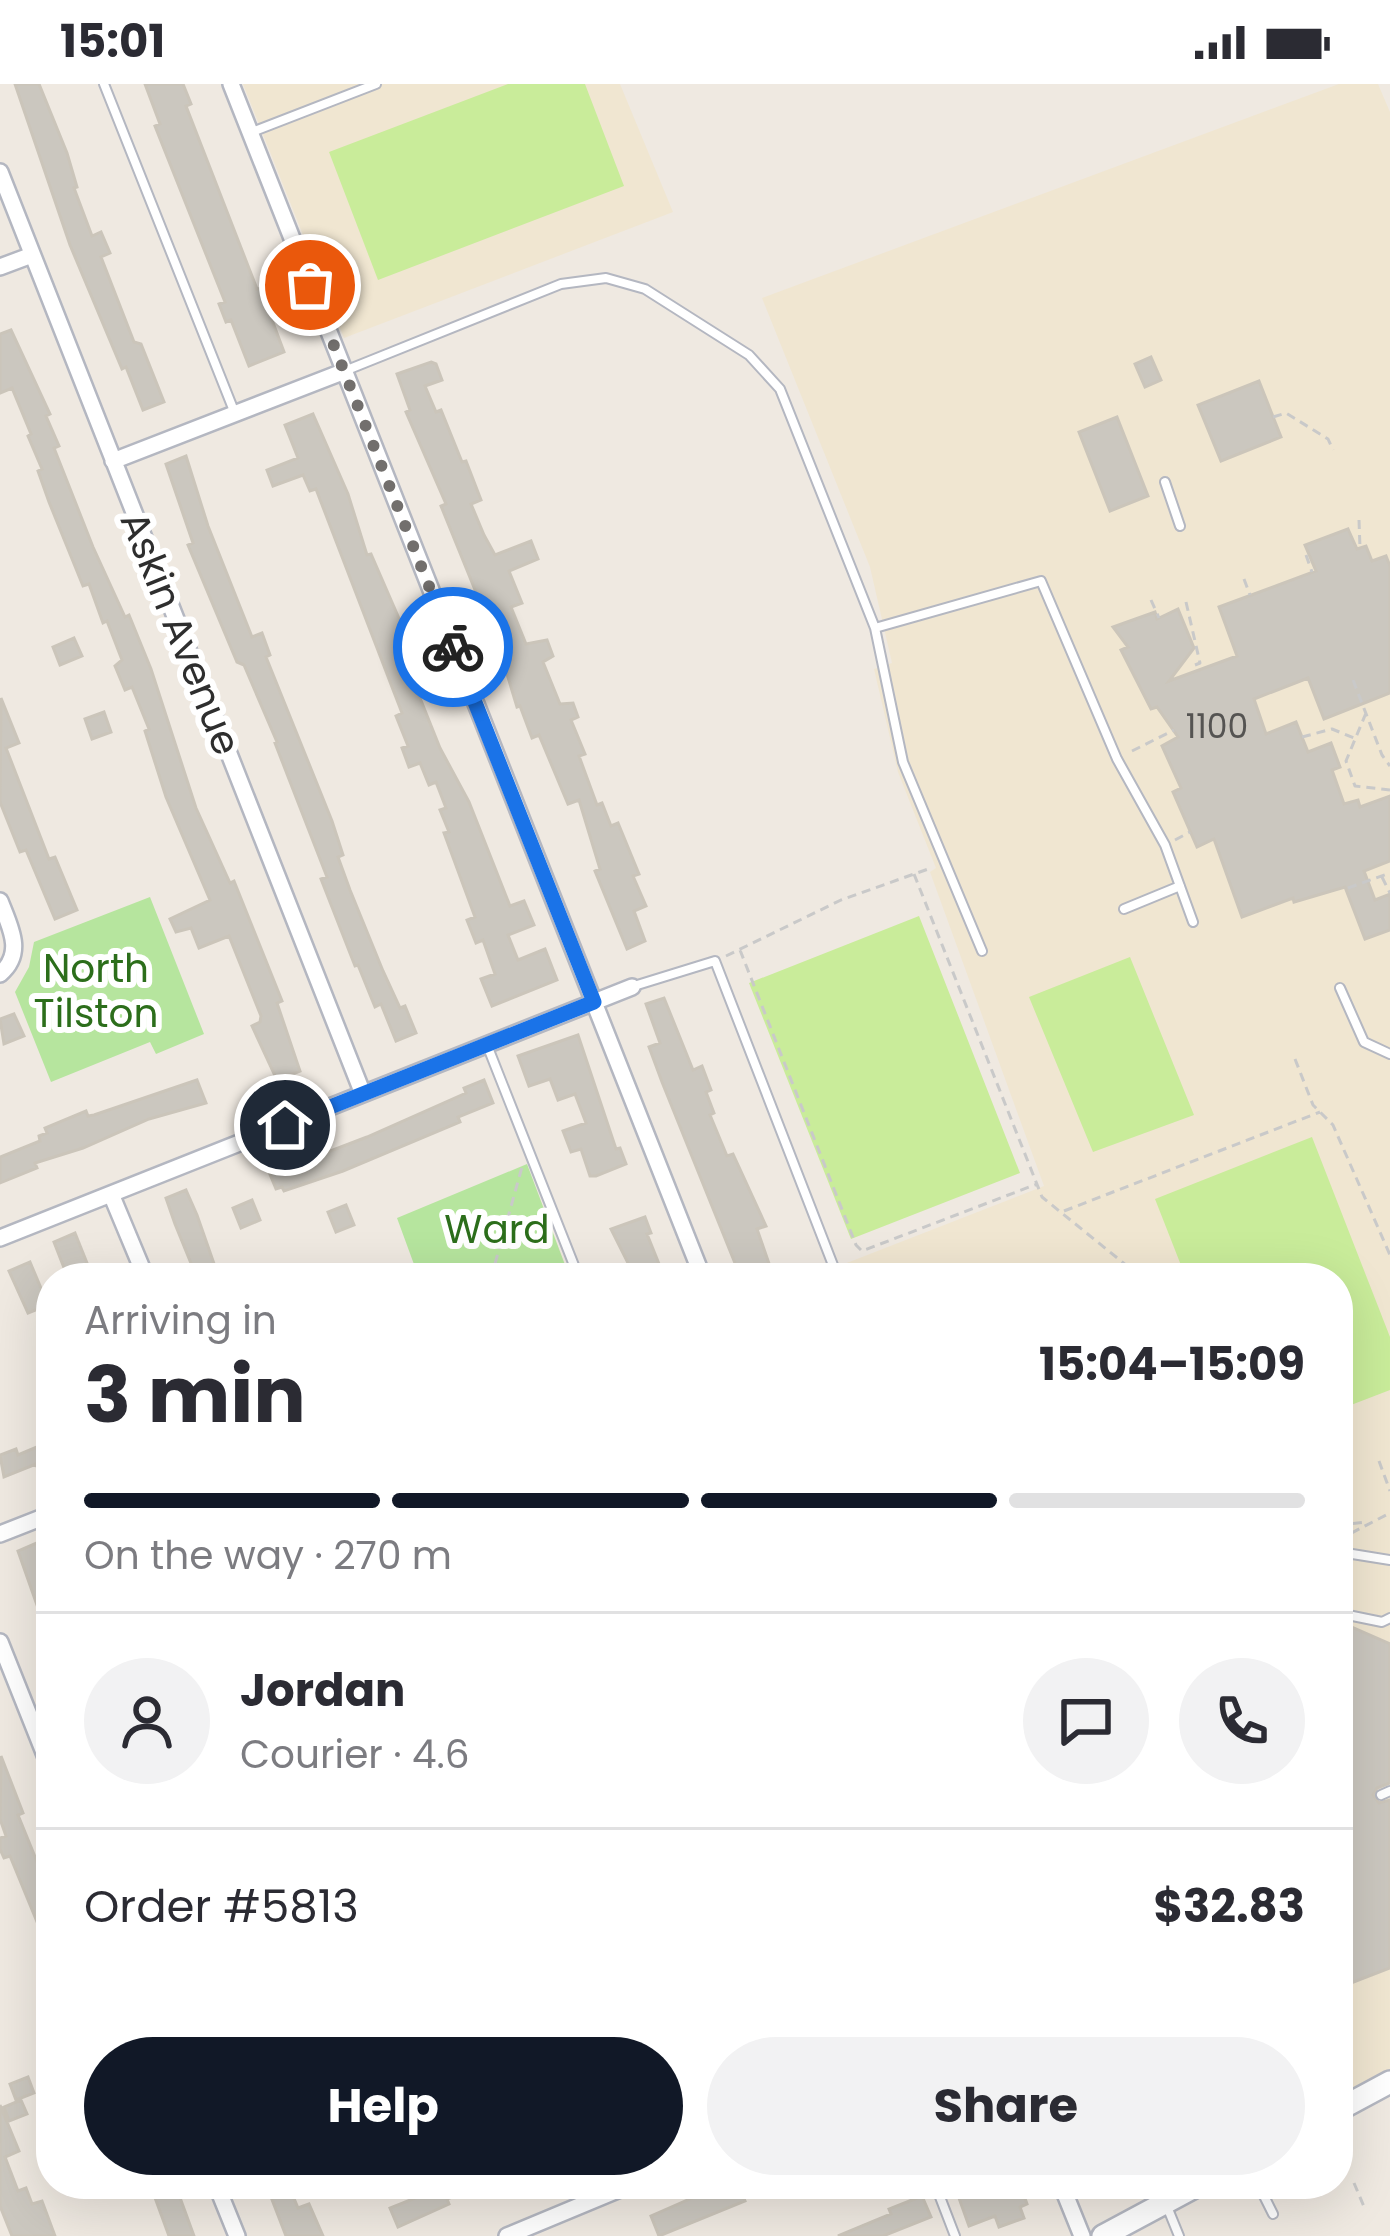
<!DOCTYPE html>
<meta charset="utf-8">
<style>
body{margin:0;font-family:Poppins,sans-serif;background:#f2f2f3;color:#2b2b33;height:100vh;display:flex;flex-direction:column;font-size:45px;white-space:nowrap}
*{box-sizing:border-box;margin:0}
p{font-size:39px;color:#7c7c81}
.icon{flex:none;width:66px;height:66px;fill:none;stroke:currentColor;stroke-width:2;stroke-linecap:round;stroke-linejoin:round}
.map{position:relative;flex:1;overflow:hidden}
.drawer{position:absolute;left:36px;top:1179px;width:1317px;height:936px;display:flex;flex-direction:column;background:#fff;border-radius:48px;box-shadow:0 12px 48px #0002}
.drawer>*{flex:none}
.pin{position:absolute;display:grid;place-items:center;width:102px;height:102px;color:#fff;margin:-51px;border:6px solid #fff;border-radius:50%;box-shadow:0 3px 12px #0007}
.courier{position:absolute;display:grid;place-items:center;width:120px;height:120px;margin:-60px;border:9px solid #1a73e8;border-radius:50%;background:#fff;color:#222;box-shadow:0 3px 15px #0007}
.overview em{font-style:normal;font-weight:700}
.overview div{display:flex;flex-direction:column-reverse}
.overview{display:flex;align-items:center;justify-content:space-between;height:204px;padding:0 48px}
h1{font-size:78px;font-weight:700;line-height:90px}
.bar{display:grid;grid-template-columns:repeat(4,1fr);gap:18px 12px;align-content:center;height:144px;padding:0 48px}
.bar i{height:15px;border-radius:9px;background:#e1e1e2}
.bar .selected{background:#111827}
.bar p{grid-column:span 4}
.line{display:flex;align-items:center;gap:30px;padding:0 48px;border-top:3px solid #e1e1e2}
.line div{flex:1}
.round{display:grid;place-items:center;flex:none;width:126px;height:126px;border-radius:63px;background:#f2f2f3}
.primary-button{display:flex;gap:24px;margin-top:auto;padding:24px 48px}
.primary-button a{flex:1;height:138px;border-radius:72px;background:#111827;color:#fff;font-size:48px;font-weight:700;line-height:138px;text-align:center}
.primary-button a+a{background:#f2f2f3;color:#2b2b33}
.status{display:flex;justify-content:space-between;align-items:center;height:84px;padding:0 60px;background:#fff;direction:ltr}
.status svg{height:33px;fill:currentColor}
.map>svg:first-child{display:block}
.education{fill:#f0e6d1}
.green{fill:#b6e59e}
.pitch{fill:#c9ec9a}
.building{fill:#cbc7bf;stroke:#cbc5ba;stroke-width:3}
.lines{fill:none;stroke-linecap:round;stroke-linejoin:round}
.lane-casing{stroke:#b4b7c1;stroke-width:12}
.street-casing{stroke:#b4b7c1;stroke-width:20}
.secondary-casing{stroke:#b4b7c1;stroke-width:26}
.path{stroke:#c9c9c9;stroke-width:3;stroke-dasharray:9 6;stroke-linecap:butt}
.lane{stroke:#fff;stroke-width:8}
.street{stroke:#fff;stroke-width:15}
.secondary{stroke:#fff;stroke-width:21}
.done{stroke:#726f6d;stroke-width:12;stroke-dasharray:0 21.6}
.route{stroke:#1a73e8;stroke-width:15}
.labels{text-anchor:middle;stroke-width:12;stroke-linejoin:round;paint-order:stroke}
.number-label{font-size:33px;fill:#555452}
.street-label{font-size:39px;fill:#2e2e2e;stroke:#fff}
.park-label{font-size:39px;fill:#2c6e1b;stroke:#fff}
</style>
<div class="status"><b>15:01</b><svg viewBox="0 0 49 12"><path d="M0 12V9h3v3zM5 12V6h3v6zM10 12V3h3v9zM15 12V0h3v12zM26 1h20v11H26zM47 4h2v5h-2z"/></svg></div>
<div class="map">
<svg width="1390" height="2152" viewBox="0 0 1390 2152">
<rect width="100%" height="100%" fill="#efe9e1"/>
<path class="education" d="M243,0h377l53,128 -329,126z
M1339,0h39l12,28v1959l-52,27v-820h-494l-5,-12 205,-80 -114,-314 6,-4 -38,-96 -24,-103 18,-6 -22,-96 -108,-269z"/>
<path class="green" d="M150,813l54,137 -48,20 -6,-12 -99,40 -36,-90 14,-25 5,-25z
M527,1080l43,114h-151l-22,-60z"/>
<path class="pitch" d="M508,0h77l39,102 -246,94 -49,-128z
M919,832l101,257 -169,66 -102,-256z
M1130,873l64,158 -101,37 -64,-155z
M1312,1053l78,200v53l-52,20v-132h-152l-31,-79z"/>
<path class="building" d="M15,0h24l28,69 10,34 -3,1 18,48 9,-4 9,21 -9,4 33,85 7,2 23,58 -21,8 -17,-43 -4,2 -52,-124z
M145,0h38l8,20 -5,2 71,183 8,-1 5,12 -4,2 3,10 15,40 -35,14 -18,-46 -5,2 -7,-18 6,-2 -70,-176 5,-2z
M11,246l39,84 -4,2 13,30 -5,2 39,99 32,70 4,-2 22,54 45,139 34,75 4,-2 48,120 -5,2 23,68 -23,9 -25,-54 8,-4 1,-6 -32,-80 -30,12 -8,-20 -15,4 -6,-13 40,-19 -44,-103 -21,-66 4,-2 -17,-42 -7,3 -10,-24 7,-6 -15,-39 -4,2 -14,-39 -6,2 -34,-84 -11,-31 4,-2 -14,-33 3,-2 -19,-46 -12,5v-59z
M1151,273l10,23 -16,7 -10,-23z
M431,278l5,2 6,16 -17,6 11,26 5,-2 21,52 4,-1 15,39 -10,4 13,31 11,20 36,-14 7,18 -29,12 13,32 -11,4 15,37 21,-4 6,16 -10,6 17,42 13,-1 5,14 -7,3 14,34 -6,2 18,49 5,-2 9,23 7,-3 21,51 -6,2 13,30 -12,5 11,30 -18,8 -32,-78 5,-2 -21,-69 -11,4 -29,-69 -7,3 -12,-32 -3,1 -16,-53 -60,-148 5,-2 -40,-92 4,-2 -13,-36z
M1259,297l22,56 -60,24 -23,-56z
M313,330l35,80 19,61 4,-1 46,106 8,30 -7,3 22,55 29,54 41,104 14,-5 10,24 -26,10 10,25 27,-11 12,31 -65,26 -11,-27 14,-5 -12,-34 -7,3 -9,-23 8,-3 -31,-84 5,-1 -9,-22 6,-2 -10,-26 -7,3 -9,-22 -11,4 -7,-19 6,-2 -12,-30 6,-3 -86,-224 -6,2 -7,-16 -30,11 -6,-16 31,-12 -13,-33z
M1117,333l31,79 -38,15 -31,-79z
M186,372l22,70 44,111 10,-4 8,22 -4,2 66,164 11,34 -5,2 12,33 33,81 17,37 5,-2 11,27 -20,8 -15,-37 -6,3 -17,-42 -3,1 -34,-87 6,-2 -52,-134 2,-1 -33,-77 -7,-3 -49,-117 5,-2 -27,-79z
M1348,445l9,20 9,-3 6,15 14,-5 4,10v127l-66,26 -16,-41 -54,21 12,35 30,-12 12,30 23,-9 9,24 -8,3 12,34 14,-4 2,7 30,-11v65l-26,10 11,29 15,-6v36l-25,9 -20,-52 -51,15 -1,-4 -51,19 -28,-78 -17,8 -24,-55 8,-4 -19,-42 16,-9 -21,-30 -6,2 -30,-59 7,-3 -15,-20 42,-15 2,7 21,-10 16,39 -25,33 68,-25 -18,-49 97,-36 -11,-26z
M74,554l8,18 -22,9 -7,-18z
M1,614l18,45 -13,5 43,111 6,-2 22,53 -22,9 -29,-69 -6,2 -20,-50z
M104,628l7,20 -19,7 -7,-20z
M664,914l29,72 9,-4 9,24 -5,2 8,21 -4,2 17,41 6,-2 33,72 -9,3 17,49h-33l-79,-196 -13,-35 11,-4 -14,-39z
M14,930l10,22 -20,8 -4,-25z
M578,951l38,114 4,-1 6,16 -30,12h-6l-9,-27 -10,3 -8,-21 23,-8 -11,-29 -17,6 -8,-21 -21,7 -11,-30z
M197,996l9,23 -57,16 -66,29 -48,15 2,5 -37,15v-26l40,-16 -1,-5 8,-3 -2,-5 41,-17 2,5 6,-1z
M484,996l9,23 -35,14 2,5 -117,49 -59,20 -2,-4 -6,2 -9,-22 19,-8 2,4 31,-12 1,4 47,-18 99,-44 -2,-5z
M186,1106l11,25 22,63h-22l-22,-54 -9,-26z
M252,1116l8,20 -19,8 -8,-20z
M346,1121l8,20 -18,7 -8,-20z
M645,1133l6,16 -4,1 14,35 -27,6 -23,-46z
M75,1149l18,45h-25l-14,-36z
M30,1178l18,43 -20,8 -19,-42z
M51,1357v23l-13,5 -2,-5 -32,13 -4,-22 16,-6 2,6z
M39,1458l8,18 4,-1 -1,83 -32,-91z
M1338,1537l52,23v139l-13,5 -4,7 6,8 11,-3v168l-52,20z
M1,1672l22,57 -5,2 33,81v60l-41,-100 -6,2 -4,-9v-11l6,-2 -6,-17z
M28,1993l6,16 -18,7 -6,-16z
M21,2016l6,14 -18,7 -5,-14z
M0,2021l19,46 -14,6 13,34 8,-3 6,16 10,-3 13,35h-43l-12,-30z
M150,2100h25l19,52h-25z
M266,2100h22l10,24 11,-4 14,32h-37z
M435,2100l48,1 -36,14 2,5 -51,23 -8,-19 33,-13 -2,-6z
M724,2100h14l7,17 -86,35 -8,-20z
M954,2100h66l7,20 -7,3 4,11 -25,9 -4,-11 -26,10z
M922,2112l9,21 -48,19h-45l53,-22 -2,-5z"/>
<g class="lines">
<g class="lane-casing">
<path id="lane" d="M104,0l130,327
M252,48l124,-48
M347,286l214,-86 45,-6 39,11 104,66 31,34 95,239 28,134 79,189
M1165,398l15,44
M875,544l166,-47 76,178 48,86 28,77
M1124,825l56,-23
M634,902l81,-25 123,317
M1340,904l24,54 26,12
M487,961l92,233
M1338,1472l8,-3 44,7
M1338,1529l44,9 8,-4
M1381,1711l9,-4
M935,2100l20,52
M1258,2100l15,30
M1166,2120l13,32"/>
</g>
<g class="street-casing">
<path id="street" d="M231,0l472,1194
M0,88l363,922
M0,183l32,-12
M113,377l232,-90
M0,817c10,26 25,52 0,73
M111,1110l35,84
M0,1154l632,-251
M0,1450l51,-20
M0,1558l51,128
M216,2100l21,52
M1061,2100l21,52
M507,2152l125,-52"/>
</g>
<g class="secondary-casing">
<path id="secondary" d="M1338,2026l52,-28
M1103,2152l97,-52"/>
</g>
<path class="path" d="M1273,333l13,-4 42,26 5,11
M1359,436l1,28
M1306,471l6,17
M1244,495l6,16
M1151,516l8,18
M1186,518l14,61 -5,2
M1353,596l29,75 8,11
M1366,629l-20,48 9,25 35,4
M1302,653l30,-8 22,9
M1132,667l42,-21
M1175,756l15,-8
M914,790l128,323 100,81
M1382,793l8,16
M1348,804l42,-15
M740,866l116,295 6,6 175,-67
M726,872l115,-56 90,-32
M1295,975l18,46 20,20 57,130
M1064,1127l256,-99
M491,1194l31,-111
M1379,1377l11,30
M1338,1441l29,-3
M1338,1456l52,-27
M1338,2063l8,16
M1354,2099l11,26"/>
<use href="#lane" class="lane"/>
<use href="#street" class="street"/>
<use href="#secondary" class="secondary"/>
</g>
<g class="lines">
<path class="done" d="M310,201l143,362"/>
<path class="route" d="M285,1041l309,-123 -141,-355"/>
</g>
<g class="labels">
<g class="number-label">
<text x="1217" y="654">1100</text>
</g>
<g class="street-label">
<text transform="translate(181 549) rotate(68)" y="14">Askin Avenue</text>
</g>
<g class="park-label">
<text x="96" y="898">North<tspan x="96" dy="45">Tilston</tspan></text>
<text x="497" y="1159">Ward</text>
</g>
</g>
</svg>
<div class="pin" style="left:310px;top:201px;background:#ea580c"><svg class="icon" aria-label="bag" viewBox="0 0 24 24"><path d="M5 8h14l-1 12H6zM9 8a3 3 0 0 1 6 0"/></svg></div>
<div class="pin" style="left:285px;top:1041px;background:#1f2937"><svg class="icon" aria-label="home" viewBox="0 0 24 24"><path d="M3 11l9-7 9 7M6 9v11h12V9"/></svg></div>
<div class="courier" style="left:453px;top:563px"><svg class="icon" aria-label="bike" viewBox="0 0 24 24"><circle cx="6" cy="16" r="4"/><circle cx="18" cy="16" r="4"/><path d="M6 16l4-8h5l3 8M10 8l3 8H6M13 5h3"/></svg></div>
<section class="drawer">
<div class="overview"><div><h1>3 min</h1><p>Arriving in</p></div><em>15:04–15:09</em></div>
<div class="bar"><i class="selected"></i><i class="selected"></i><i class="selected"></i><i></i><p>On the way · 270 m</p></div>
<div class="line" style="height:216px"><a class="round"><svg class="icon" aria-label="person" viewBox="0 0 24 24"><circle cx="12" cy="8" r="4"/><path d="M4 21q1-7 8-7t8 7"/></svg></a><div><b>Jordan</b><p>Courier · 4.6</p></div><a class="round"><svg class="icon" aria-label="chat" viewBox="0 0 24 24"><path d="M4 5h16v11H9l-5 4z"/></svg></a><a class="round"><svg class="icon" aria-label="phone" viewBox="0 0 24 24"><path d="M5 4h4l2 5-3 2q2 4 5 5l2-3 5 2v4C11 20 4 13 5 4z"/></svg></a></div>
<div class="line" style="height:156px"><div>Order #5813</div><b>$32.83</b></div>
<div class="primary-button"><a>Help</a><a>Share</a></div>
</section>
</div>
